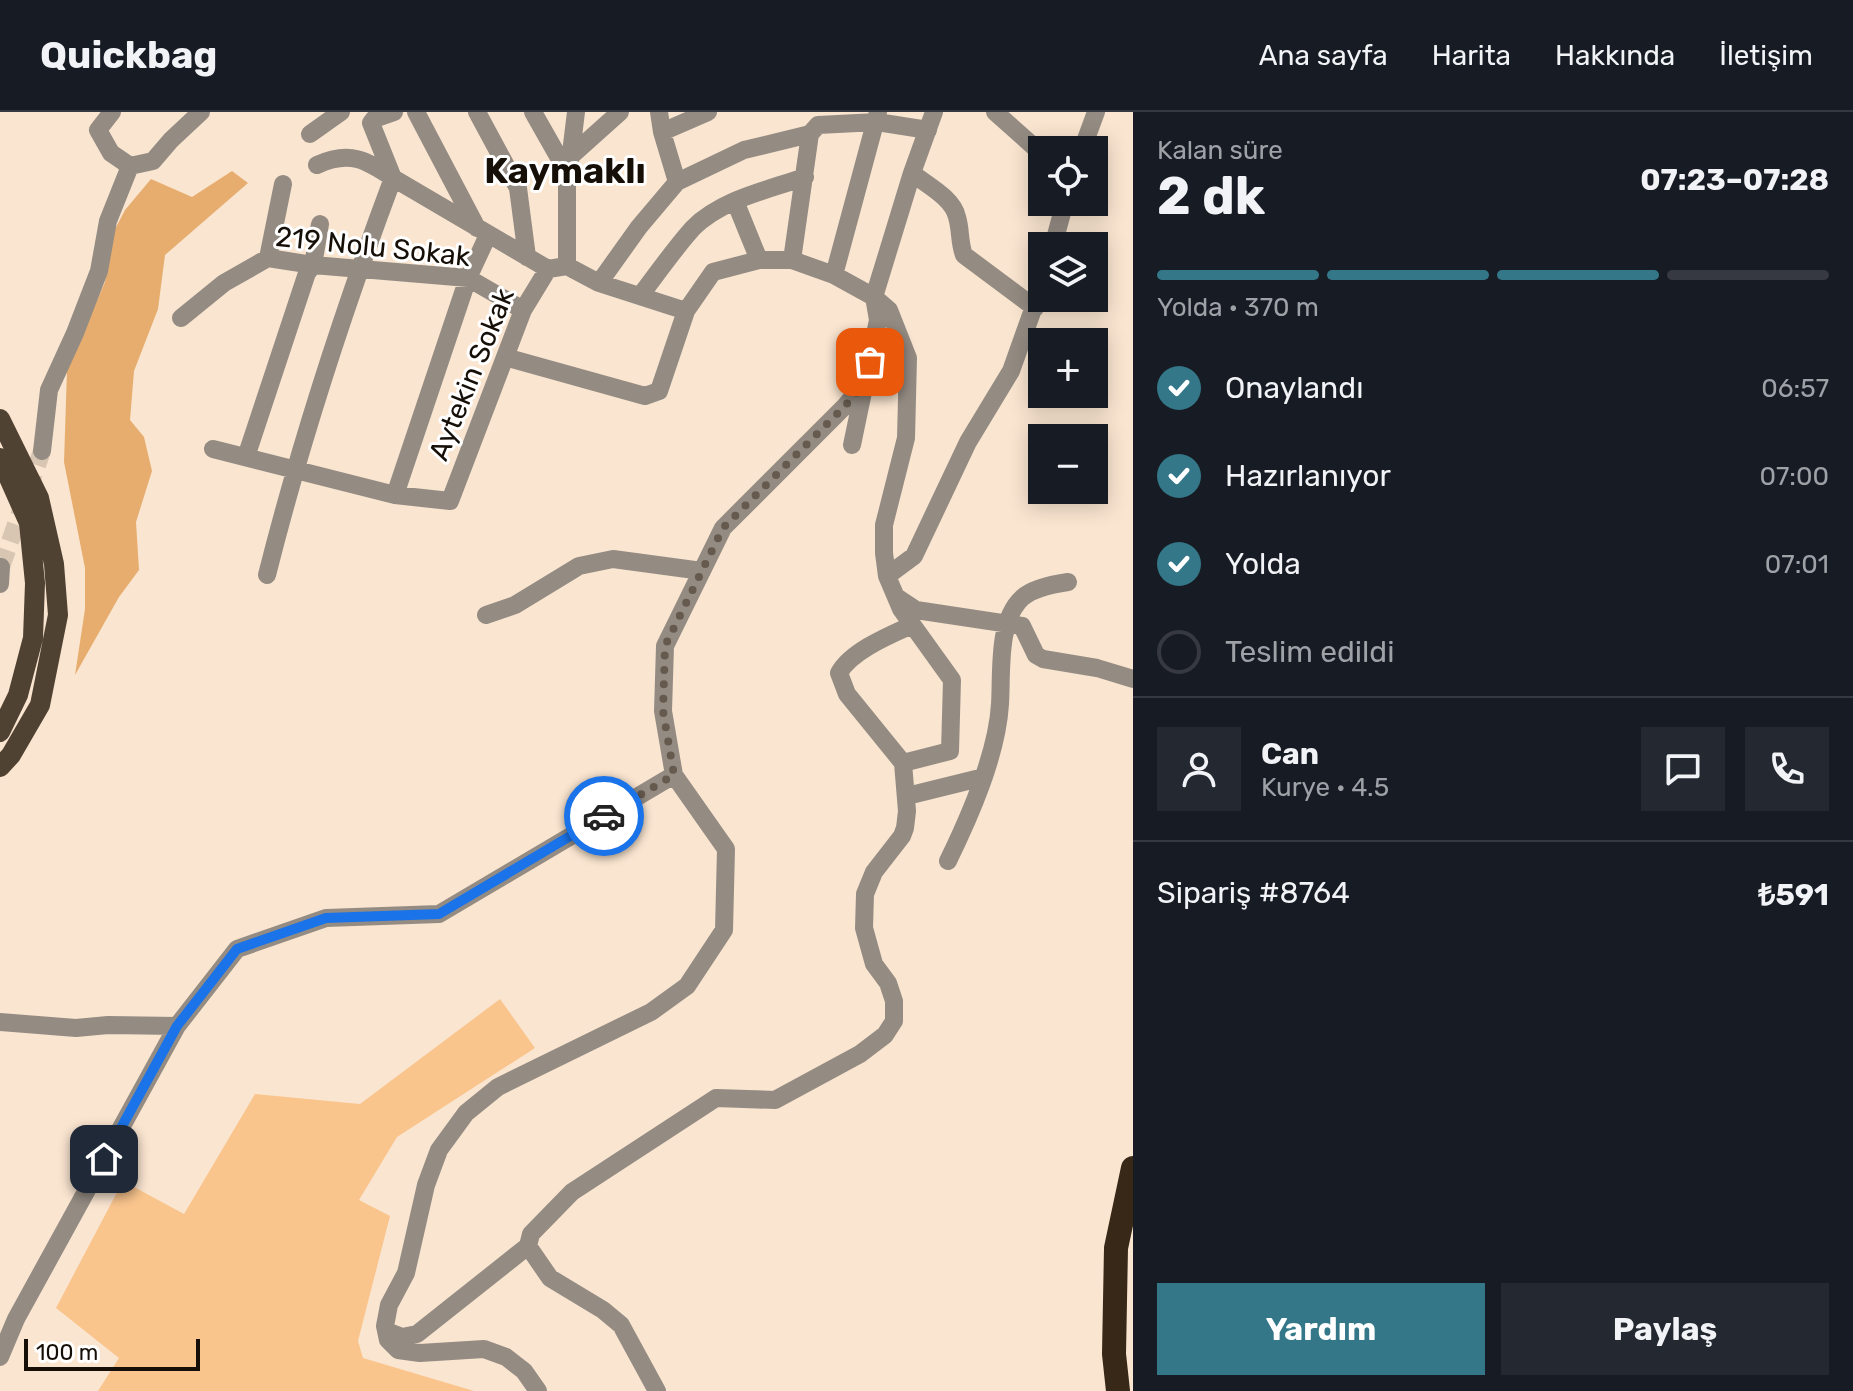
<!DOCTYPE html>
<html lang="tr">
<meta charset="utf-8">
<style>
body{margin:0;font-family:Rubik,sans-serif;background:#242831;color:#f1f3f6;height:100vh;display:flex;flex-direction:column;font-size:30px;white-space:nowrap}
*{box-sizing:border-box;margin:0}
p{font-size:26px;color:#9ea1a6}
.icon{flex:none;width:44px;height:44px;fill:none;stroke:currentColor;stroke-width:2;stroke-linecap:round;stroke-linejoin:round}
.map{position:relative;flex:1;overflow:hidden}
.drawer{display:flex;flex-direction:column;background:#171b24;width:720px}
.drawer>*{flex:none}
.controls{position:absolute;left:1028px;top:24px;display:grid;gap:16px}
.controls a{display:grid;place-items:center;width:80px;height:80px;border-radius:0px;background:#171b24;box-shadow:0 4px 20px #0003;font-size:40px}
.scale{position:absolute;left:24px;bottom:20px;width:176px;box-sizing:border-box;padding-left:8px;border:4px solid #160f08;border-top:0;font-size:22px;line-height:28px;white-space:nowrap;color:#160f08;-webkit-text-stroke:6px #fff;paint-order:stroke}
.pin{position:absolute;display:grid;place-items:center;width:68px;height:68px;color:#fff;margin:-34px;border-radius:16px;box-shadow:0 4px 12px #0006}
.courier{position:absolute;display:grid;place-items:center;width:80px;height:80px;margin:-40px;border:6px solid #1a73e8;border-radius:50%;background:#fff;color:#222;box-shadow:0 2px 10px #0007}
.headline em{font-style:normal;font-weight:700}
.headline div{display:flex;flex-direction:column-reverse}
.headline{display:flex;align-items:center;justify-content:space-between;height:136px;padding:0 24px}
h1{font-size:52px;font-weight:700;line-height:60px}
.bar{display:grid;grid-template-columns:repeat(4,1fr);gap:12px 8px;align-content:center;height:96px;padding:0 24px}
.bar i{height:10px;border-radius:6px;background:#363941}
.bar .on{background:#347788}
.bar p{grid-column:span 4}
.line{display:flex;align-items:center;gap:20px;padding:0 24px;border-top:2px solid #363941}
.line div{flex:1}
.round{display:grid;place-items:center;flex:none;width:84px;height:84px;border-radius:0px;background:#242831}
ol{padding:0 24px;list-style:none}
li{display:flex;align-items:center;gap:24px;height:88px}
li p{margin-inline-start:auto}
li .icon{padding:8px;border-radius:50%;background:#347788;color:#fff;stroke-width:4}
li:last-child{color:#9ea1a6}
li i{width:44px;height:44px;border:4px solid #363941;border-radius:50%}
.cta{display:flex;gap:16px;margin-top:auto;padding:16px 24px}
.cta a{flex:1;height:92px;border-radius:0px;background:#347788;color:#fff;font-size:32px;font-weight:700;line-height:92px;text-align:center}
.cta a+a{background:#242831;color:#f1f3f6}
header{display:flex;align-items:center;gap:48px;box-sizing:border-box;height:112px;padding:0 40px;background:#171b24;border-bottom:2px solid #363941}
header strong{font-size:38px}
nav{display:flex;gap:44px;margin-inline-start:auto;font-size:28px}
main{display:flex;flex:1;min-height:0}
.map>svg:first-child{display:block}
.green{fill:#fac58d}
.forest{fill:#e7ad6e}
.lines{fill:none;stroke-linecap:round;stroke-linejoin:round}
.minor-tunnel{stroke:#d8c5b2;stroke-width:18;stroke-dasharray:18 9;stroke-linecap:butt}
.minor{stroke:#948c83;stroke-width:18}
.major{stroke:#504233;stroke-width:20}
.highway{stroke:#382818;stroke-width:24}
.done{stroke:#665a4e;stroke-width:8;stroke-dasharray:0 14.4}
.route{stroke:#1a73e8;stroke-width:10}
.labels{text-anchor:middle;stroke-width:6;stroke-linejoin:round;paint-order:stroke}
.street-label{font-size:28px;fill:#160f08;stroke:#fff}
.district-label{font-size:36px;font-weight:bold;fill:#160f08;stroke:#fff}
</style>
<header>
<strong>Quickbag</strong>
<nav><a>Ana sayfa</a><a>Harita</a><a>Hakkında</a><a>İletişim</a></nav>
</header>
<main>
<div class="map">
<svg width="1133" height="1279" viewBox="0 0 1133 1279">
<rect width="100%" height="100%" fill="#fae5d0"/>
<path class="green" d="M500,887l35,49 -138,89 -38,63 31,16 -32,125 5,17 111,33h-376l21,-33 -63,-50 67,-127 61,33 71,-120 105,10z"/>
<path class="forest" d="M232,59l16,12 -83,72 -7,54 -24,62 -4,49 14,17 8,34 -16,51 3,48 -20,27 -44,78 10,-66v-41l-21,-106 3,-92 38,-88 7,-47 13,-25 26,-31 41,18z"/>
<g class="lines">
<path class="minor-tunnel" d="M1,455l41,-116"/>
<path class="minor" d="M112,0l-14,18 13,23 19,13
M394,0l-20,7 -3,4 22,55 155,91 19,-3v-94l-34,-60
M416,0l61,116
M477,0l41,76 9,69
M659,0l3,20 15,50
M995,0l47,42
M662,20l46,-20
M310,22l31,-22
M1082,38l14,-38
M572,43l48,-43
M570,49l6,-49
M130,54l23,-5 18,-21 30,-28
M912,61c15,12 41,25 45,44 4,13 2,25 7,38l71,53
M735,89l24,59
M1053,134l12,-44
M268,146l15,-74
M792,148l18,-126
M567,154l32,17 87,28 27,-39 46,-12h33l42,15 40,22 15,13 19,48 -2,80 -22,87v28l3,23 14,33 51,71 -2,71 -47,12
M834,163l44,-163
M599,171l40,-56 38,-45 67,-32 66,-16 8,-9 59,-3 51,8
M640,184c17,-22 34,-47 53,-68 29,-29 75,-38 112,-51
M181,206l43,-35 44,-25 45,7 155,13 55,32
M505,245l140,39 14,-5 27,-80
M852,333l26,-125 -4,-23 38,-124 22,-61
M213,337l182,46 55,6 73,-191 25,-41
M42,339l7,-61 26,-57 24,-62 9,-50 22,-55
M246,345l61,-184 6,-8 7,-41
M395,383l73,-217 20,-43
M267,463c34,-135 77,-266 126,-397 -27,-18 -43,-28 -76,-13
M887,464l27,-20 54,-114 43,-71 31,-87
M0,472l1,-17
M898,486l18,12 106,16 14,29 7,4 54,9 36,11
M486,503l29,-10 64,-39 34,-7 89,12
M907,684l77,-19
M948,749c22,-45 49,-106 52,-157 2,-31 -3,-83 22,-106 11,-10 32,-14 46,-16
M0,910l76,6 32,-3 69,1
M386,1219l16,6 15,-3 111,-88
M0,1245l16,-38 161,-293 60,-77 89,-31 113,-4 235,-139
M538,1279l-14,-20 -18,-14 -22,-8 -64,4 -22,-3 -10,-10 -3,-14 4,-21 17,-32 20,-88 13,-35 27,-37 32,-26 153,-75 36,-26 37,-56 2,-81 -52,-74 -11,-64 2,-65 58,-118 122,-122 22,-26
M657,1279l-36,-66 -18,-15 -53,-32 -22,-32 3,-12 41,-42 144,-94 59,2 85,-46 25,-19 9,-14v-20l-6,-18 -14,-19 -10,-36 1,-34 9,-22 28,-36 3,-8 2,-17 -4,-48 -56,-69 -8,-21c12,-22 51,-38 73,-48"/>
<path class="major" d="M0,307l39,79 15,66 4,51 -18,90 -29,50 -11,12
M0,346l29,65 6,60 -2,55 -15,57 -18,37"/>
<path class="highway" d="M1118,1279l-4,-37 2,-106 17,-80"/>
</g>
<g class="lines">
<path class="done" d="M604,704l70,-41 -11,-64 2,-65 58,-118 122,-122 22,-26 3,-18"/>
<path class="route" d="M104,1047l73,-133 60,-77 89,-31 113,-4 165,-98"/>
</g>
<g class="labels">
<g class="street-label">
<text transform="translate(373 134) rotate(6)" y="10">219 Nolu Sokak</text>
<text transform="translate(471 262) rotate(-68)" y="10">Aytekin Sokak</text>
</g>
<g class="district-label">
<text x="565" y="71">Kaymaklı</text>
</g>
</g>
</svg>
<div class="controls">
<a><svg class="icon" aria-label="locate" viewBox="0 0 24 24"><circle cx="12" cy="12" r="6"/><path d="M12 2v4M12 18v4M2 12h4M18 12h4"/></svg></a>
<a><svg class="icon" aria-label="layers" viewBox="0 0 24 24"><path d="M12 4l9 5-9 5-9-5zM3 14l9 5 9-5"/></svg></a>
<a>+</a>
<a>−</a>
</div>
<div class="scale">100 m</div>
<div class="pin" style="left:870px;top:250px;background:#ea580c"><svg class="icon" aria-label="bag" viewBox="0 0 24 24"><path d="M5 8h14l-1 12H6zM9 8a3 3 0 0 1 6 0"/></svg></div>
<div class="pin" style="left:104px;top:1047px;background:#1f2937"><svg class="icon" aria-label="home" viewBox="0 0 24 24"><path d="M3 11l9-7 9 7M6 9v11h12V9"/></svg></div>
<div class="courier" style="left:604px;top:704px"><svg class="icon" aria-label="car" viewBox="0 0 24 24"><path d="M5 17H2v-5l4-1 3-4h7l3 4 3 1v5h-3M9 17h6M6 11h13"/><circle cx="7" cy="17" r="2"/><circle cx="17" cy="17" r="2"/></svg></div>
</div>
<section class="drawer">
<div class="headline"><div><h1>2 dk</h1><p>Kalan süre</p></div><em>07:23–07:28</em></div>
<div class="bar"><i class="on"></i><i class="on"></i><i class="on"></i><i></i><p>Yolda · 370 m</p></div>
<ol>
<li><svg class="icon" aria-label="check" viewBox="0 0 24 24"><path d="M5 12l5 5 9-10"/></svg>Onaylandı<p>06:57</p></li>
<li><svg class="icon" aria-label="check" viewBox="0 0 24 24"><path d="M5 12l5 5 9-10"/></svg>Hazırlanıyor<p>07:00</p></li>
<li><svg class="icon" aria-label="check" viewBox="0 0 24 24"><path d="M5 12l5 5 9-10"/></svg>Yolda<p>07:01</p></li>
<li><i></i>Teslim edildi</li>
</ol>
<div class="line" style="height:144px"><a class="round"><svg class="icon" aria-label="person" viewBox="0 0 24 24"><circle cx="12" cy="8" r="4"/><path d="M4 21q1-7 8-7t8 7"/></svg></a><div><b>Can</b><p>Kurye · 4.5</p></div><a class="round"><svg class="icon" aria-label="chat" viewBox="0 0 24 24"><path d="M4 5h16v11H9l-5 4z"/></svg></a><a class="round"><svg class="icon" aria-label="phone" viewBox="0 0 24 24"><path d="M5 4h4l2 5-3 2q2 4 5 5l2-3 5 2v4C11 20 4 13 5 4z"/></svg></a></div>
<div class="line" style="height:104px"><div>Sipariş #8764</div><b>₺591</b></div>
<div class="cta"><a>Yardım</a><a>Paylaş</a></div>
</section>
</main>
